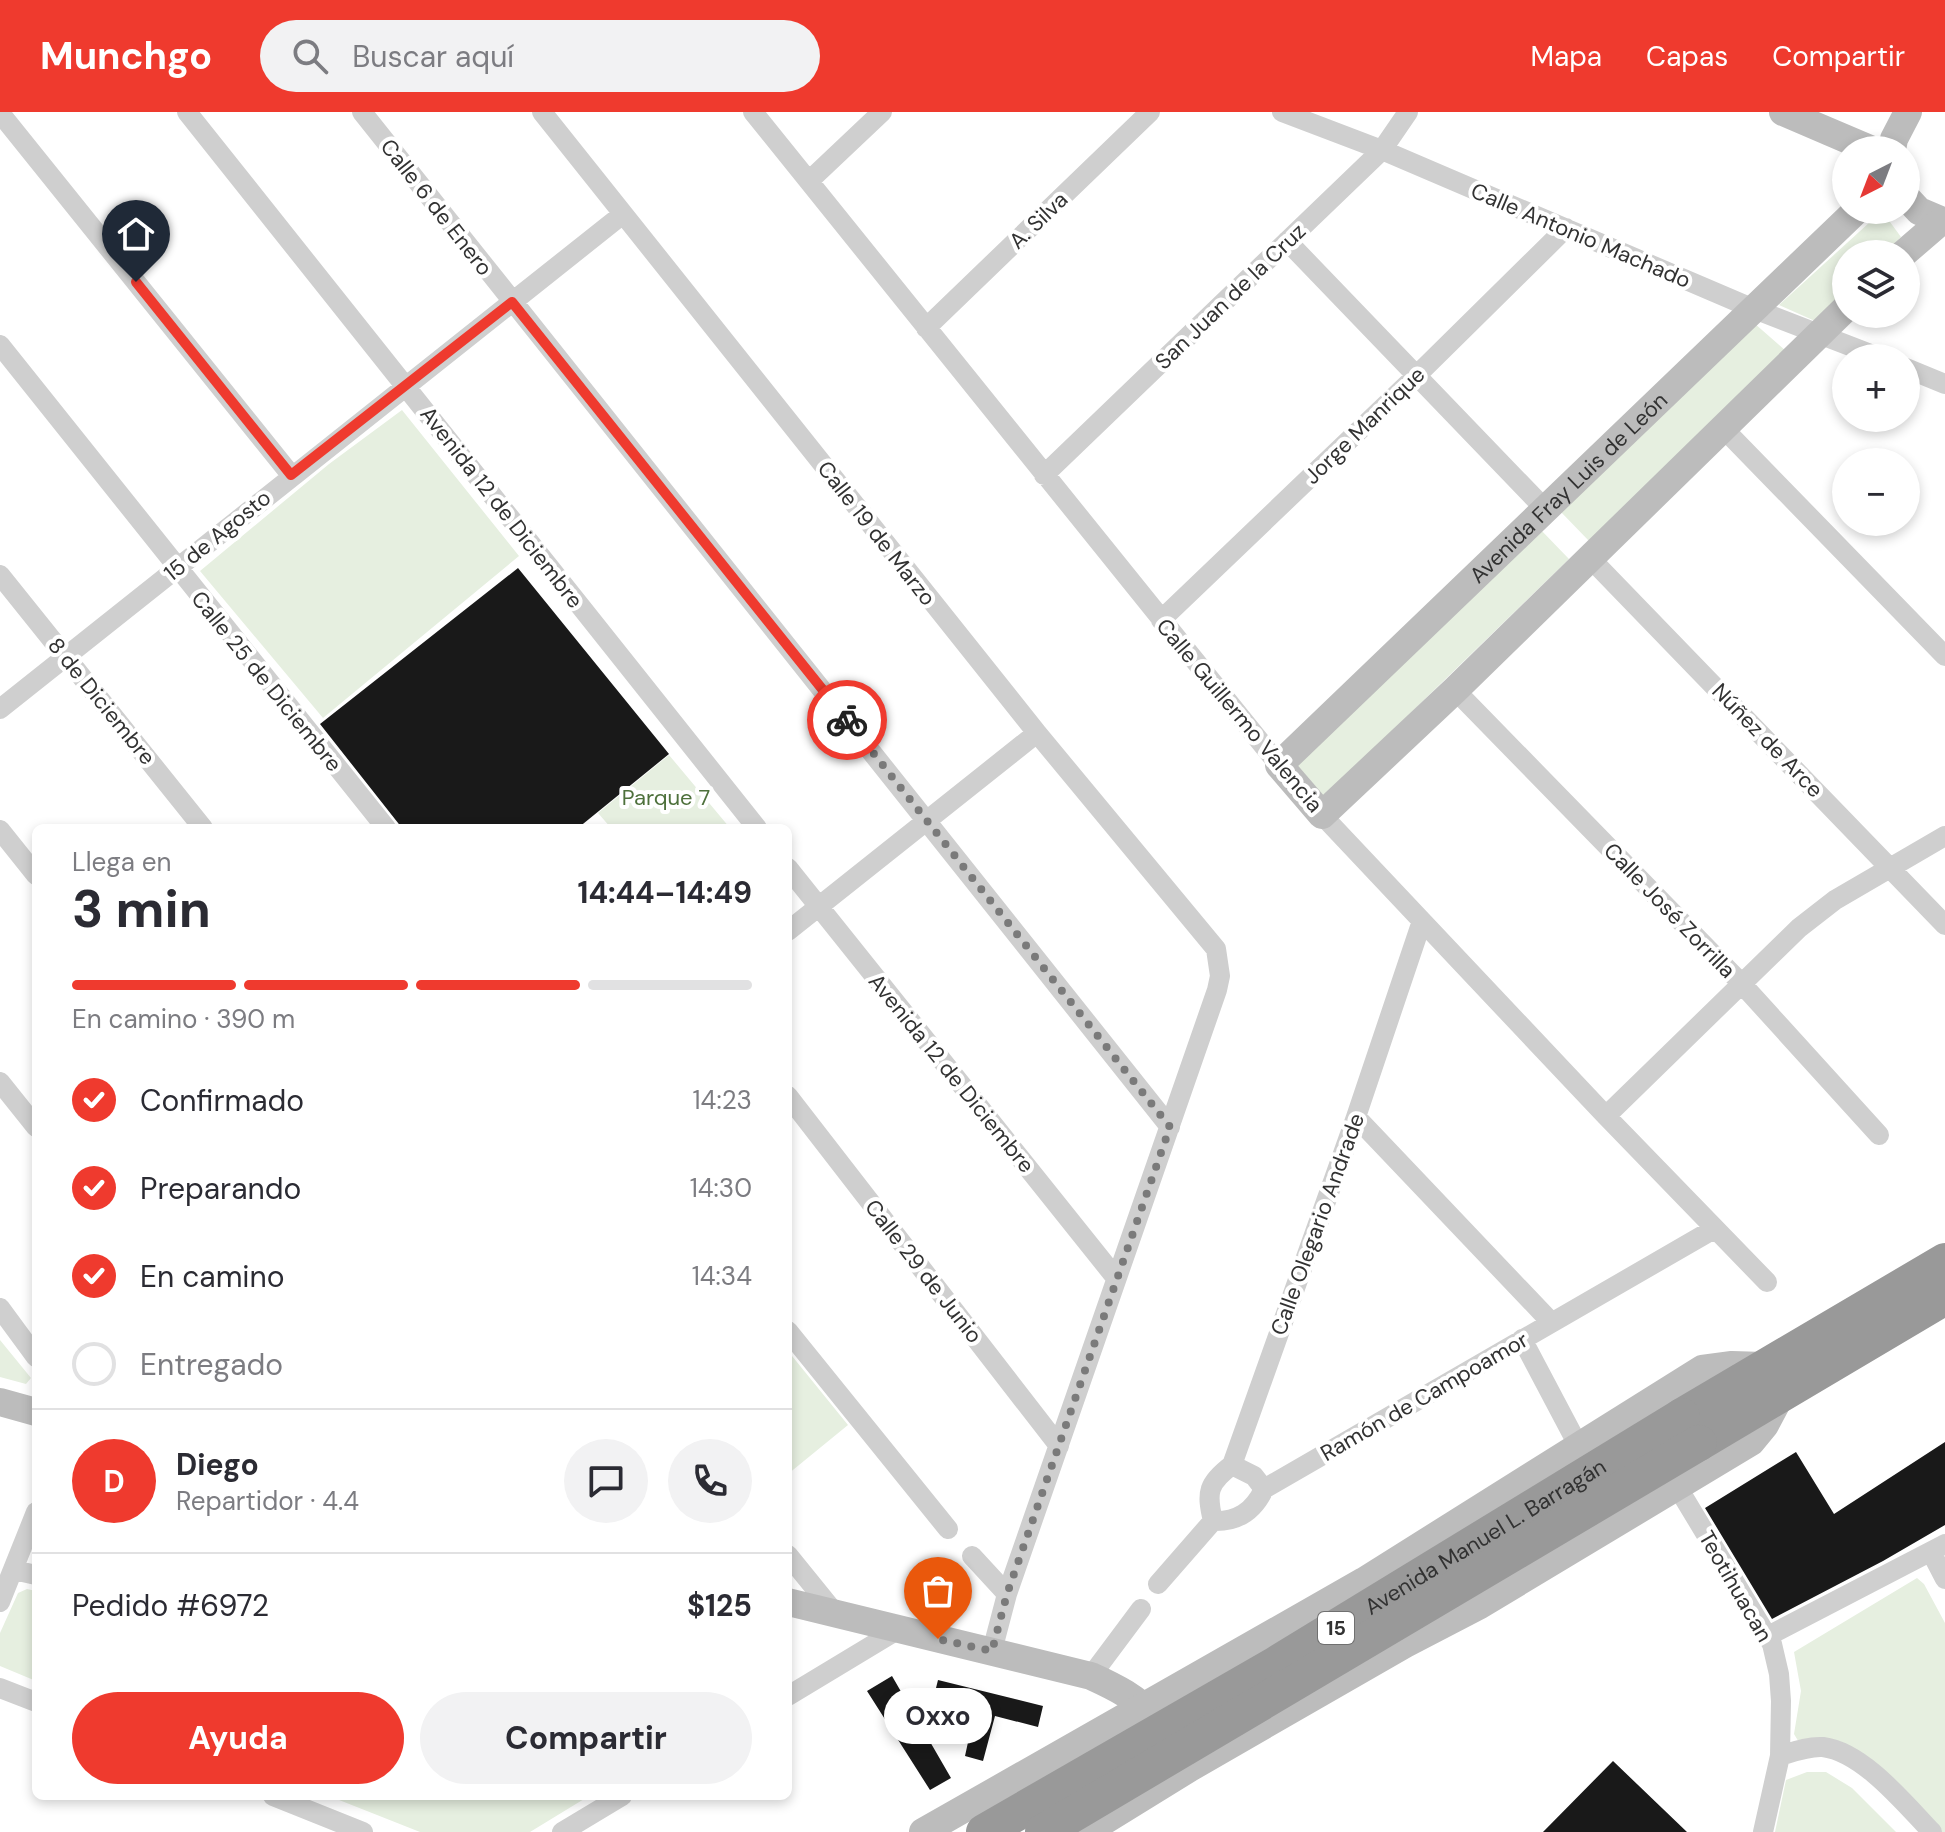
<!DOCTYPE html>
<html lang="es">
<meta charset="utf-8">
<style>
body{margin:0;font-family:"DM Sans",sans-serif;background:#f2f2f3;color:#2b2b33;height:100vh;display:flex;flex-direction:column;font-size:30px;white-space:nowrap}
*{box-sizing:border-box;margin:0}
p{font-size:26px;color:#7c7c81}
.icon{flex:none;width:44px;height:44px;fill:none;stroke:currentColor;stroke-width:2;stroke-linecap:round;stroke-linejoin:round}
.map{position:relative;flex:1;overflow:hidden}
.drawer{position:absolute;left:32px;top:712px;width:760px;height:976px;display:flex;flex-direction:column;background:#fff;border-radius:12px;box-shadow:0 4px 12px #0003}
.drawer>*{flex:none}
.needle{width:52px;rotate:222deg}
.tools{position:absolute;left:1832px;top:24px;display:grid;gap:16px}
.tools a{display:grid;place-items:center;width:88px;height:88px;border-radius:50%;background:#fff;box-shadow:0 4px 12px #0003;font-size:40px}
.pin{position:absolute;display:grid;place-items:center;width:68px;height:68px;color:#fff;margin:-82px -34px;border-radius:50% 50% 50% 0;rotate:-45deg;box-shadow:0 0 8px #0007}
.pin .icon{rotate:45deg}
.courier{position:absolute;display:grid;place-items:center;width:80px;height:80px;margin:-40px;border:6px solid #ef3a2e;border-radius:50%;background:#fff;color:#222;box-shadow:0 2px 10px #0007}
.bubble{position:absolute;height:56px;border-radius:28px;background:#fff;box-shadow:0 4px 12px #0003;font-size:26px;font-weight:700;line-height:56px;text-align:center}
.head em{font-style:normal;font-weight:700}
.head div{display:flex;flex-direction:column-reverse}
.head{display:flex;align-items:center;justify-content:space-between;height:136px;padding:0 40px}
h1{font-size:52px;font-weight:700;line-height:60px}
.bar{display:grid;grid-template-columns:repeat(4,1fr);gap:12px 8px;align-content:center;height:96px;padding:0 40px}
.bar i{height:10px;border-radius:6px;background:#e1e1e2}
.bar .current{background:#ef3a2e}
.bar p{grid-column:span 4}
.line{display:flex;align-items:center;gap:20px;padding:0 40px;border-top:2px solid #e1e1e2}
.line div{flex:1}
.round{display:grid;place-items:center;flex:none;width:84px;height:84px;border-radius:42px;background:#f2f2f3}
ol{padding:0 40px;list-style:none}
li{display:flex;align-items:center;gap:24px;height:88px}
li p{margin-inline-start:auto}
li .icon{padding:8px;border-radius:50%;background:#ef3a2e;color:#fff;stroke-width:4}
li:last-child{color:#7c7c81}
li i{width:44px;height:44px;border:4px solid #e1e1e2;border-radius:50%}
.primary-button{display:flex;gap:16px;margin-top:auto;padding:16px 40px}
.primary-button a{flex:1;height:92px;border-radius:48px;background:#ef3a2e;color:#fff;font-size:32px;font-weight:700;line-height:92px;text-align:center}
.primary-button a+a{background:#f2f2f3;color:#2b2b33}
header{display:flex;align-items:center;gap:48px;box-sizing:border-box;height:112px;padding:0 40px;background:#ef3a2e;color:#fff}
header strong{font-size:38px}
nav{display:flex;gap:44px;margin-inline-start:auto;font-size:28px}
.search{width:560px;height:72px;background:#f2f2f3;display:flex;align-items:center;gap:20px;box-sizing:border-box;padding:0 28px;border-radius:44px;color:#7c7c81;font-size:30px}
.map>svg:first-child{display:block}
.green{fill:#e6efe0}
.building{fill:#191919}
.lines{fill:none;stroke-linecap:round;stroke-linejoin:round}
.street{stroke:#cfcfcf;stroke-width:20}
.secondary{stroke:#bcbcbc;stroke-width:28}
.highway{stroke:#999;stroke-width:36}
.highway-bridge{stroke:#999;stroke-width:36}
.done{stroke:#7a7a7a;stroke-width:8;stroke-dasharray:0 14.4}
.route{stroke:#ef3a2e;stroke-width:10}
.labels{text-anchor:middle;stroke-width:8;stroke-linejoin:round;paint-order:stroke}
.shield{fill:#fff;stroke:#707070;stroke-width:2}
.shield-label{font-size:20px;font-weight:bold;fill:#323232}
.street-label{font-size:22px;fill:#323232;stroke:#fff}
.park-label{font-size:22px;fill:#4e713c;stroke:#fff}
</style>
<header>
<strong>Munchgo</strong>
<div class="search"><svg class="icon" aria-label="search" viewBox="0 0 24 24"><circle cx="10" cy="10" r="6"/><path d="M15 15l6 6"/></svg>Buscar aquí</div>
<nav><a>Mapa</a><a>Capas</a><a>Compartir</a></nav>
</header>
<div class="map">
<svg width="1945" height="1720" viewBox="0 0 1945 1720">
<rect width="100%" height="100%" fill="#fff"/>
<path class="green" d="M1882,99l19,26 -17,17h-38v36l-31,31 -36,-16z
M1754,211l32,28 -196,191 -31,-32z
M402,298l117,146 -196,162 -123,-147 129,-107z
M1540,417l29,30 -246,239 -31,-35z
M669,643l61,73h-119l-13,-15z
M0,1228l31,38 -5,6 -26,-7z
M788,1239l60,74 -60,49z
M1917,1466l7,6 21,39v209h-5l-69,-69 -68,-14 -9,-15 7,-43 -7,-39z
M27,1477l9,2v90l-36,-15v-33l18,-40z
M1807,1660h19l26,16 44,44h-121l11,-52z
M329,1684h260l-59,36h-110z"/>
<path class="building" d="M518,456l151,186 -91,74h-176l-82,-104z
M1945,1330v83l-62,36 -111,58 -67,-111 91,-56 38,62z
M892,1564l59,102 -21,12 -63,-99z
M938,1568l105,26 -5,21 -43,-11 -12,45 -18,-5 10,-46 -42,-10z
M1613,1649l74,71h-144z"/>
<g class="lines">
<path class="street" d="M187,0l570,716
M362,0l808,1015
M542,0l495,621 179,216 4,27 -3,14 -210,604 -15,57
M753,0l526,653
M1282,0l100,38 372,159 127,49
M0,1l291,362
M809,69l73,-69
M1287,129l257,267
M926,216l224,-216
M0,233l386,483
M1906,256l39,16
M1722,315l223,229
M1044,363l338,-325 26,-38
M1589,445l356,368
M0,463l203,253
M1161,508l255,-244 150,-148
M1455,578l286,293 138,152
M0,597l623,-495
M1322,703l284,301 161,166
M0,718l36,45
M788,756l328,410
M788,819l249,-198
M0,970l36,45
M788,984l271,350
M1606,1004l193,-188 36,-28 110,-64
M1356,1005l195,205
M0,1196l36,49
M788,1219l160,198
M1522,1227l56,106
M1232,1353l22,11 10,13
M1678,1376l94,156 7,30 2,27 -1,55 -17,76
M1213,1409c-7,-29 -5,-38 19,-56l124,-348 66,-196
M1931,1440l14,27
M788,1443l47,58
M972,1444l35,38
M14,1458l22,5
M1158,1472l55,-63c24,1 40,-9 51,-32l450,-260
M0,1490l36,-90
M1768,1524l177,-92
M1091,1564l50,-67
M0,1576l36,14
M788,1584l111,-67
M1780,1644c13,-4 28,-10 43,-9 40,5 82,57 109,85
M273,1684l90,36
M562,1720l60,-36"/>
<g class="secondary">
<path d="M1783,0l89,38"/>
<path d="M1892,38l2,-11 14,-27"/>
<path d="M1906,85l13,14 26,11"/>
<path d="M1903,142l37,-32"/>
<path id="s1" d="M1846,196l-391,382 -133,125 -43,-50 578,-555"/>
<path d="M0,1290l36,10"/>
<path d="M788,1490l303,74c24,11 47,22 64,43"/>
<path d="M923,1720l441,-251 338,-212 30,-4 32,1"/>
<path d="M1086,1720l107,-66 212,-122 75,-39 271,-163 14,-17 17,-32"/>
</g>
<path class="highway" d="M1682,1304l263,-155
M1699,1331l246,-146"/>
<g class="highway-bridge">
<path id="s2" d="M984,1720l292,-168 406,-248"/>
<path d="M1043,1720l656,-389"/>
</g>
</g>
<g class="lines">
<path class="done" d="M847,608l323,407 -163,467 -15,57 -54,-12"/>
<path class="route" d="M136,170l155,193 221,-173 335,418"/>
</g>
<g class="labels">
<rect class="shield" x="1318" y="1500" width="36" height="32" rx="6"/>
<g class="shield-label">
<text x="1336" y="1523">15</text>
</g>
<g class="street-label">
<text transform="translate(437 95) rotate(52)" y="8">Calle 6 de Enero</text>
<text transform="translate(1038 108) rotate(-44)" y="8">A. Silva</text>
<text transform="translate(1581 123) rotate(23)" y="8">Calle Antonio Machado</text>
<text transform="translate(1230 184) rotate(-44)" y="8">San Juan de la Cruz</text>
<text transform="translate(1364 313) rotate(-44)" y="8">Jorge Manrique</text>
<text dy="8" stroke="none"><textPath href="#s1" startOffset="1196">Avenida Fray Luis de León</textPath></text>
<text transform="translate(502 395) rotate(52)" y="8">Avenida 12 de Diciembre</text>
<text transform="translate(877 421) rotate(52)" y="8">Calle 19 de Marzo</text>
<text transform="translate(217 423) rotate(-39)" y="8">15 de Agosto</text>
<text transform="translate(267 569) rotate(51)" y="8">Calle 25 de Diciembre</text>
<text transform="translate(102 589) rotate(51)" y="8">8 de Diciembre</text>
<text transform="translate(1240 603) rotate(50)" y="8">Calle Guillermo Valencia</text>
<text transform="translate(1768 628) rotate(46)" y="8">Núñez de Arce</text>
<text transform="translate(1670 798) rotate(46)" y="8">Calle José Zorrilla</text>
<text transform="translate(952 961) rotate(51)" y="8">Avenida 12 de Diciembre</text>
<text transform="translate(1317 1112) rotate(-70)" y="8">Calle Olegario Andrade</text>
<text transform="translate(924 1159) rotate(52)" y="8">Calle 29 de Junio</text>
<text transform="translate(1424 1284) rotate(-30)" y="8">Ramón de Campoamor</text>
<text dy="8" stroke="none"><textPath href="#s2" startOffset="582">Avenida Manuel L. Barragán</textPath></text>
<text transform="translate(1736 1474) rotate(60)" y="8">Teotihuacan</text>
</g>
<g class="park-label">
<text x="666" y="693">Parque 7</text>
</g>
</g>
</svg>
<div class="tools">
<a><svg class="needle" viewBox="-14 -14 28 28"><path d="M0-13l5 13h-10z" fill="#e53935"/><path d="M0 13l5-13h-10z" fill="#7c7c81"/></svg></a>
<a><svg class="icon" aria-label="layers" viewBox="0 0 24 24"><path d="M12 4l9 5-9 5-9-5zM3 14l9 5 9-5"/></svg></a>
<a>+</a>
<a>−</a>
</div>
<div class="pin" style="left:938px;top:1527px;background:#ea580c"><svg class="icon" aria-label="bag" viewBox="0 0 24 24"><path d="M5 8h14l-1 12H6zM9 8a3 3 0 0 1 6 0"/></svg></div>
<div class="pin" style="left:136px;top:170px;background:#1f2937"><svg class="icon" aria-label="home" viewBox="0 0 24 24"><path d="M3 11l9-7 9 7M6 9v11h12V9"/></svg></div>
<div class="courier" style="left:847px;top:608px"><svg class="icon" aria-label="bike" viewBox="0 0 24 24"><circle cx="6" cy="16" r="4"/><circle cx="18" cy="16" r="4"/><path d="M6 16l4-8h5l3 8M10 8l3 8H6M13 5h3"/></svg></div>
<div class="bubble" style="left:884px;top:1576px;width:108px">Oxxo</div>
<section class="drawer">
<div class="head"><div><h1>3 min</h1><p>Llega en</p></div><em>14:44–14:49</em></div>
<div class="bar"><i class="current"></i><i class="current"></i><i class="current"></i><i></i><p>En camino · 390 m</p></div>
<ol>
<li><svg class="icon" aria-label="check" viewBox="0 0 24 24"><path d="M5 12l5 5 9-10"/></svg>Confirmado<p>14:23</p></li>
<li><svg class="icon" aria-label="check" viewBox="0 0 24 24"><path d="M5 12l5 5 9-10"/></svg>Preparando<p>14:30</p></li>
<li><svg class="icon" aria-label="check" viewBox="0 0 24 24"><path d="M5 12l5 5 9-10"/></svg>En camino<p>14:34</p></li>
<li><i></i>Entregado</li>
</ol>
<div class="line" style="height:144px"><b class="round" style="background:#ef3a2e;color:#fff">D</b><div><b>Diego</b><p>Repartidor · 4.4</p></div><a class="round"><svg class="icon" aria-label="chat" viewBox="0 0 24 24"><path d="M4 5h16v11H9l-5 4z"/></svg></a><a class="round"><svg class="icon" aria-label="phone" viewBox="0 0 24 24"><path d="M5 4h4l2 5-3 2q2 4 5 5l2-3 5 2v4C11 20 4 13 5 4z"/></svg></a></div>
<div class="line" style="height:104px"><div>Pedido #6972</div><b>$125</b></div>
<div class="primary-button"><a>Ayuda</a><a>Compartir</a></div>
</section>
</div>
